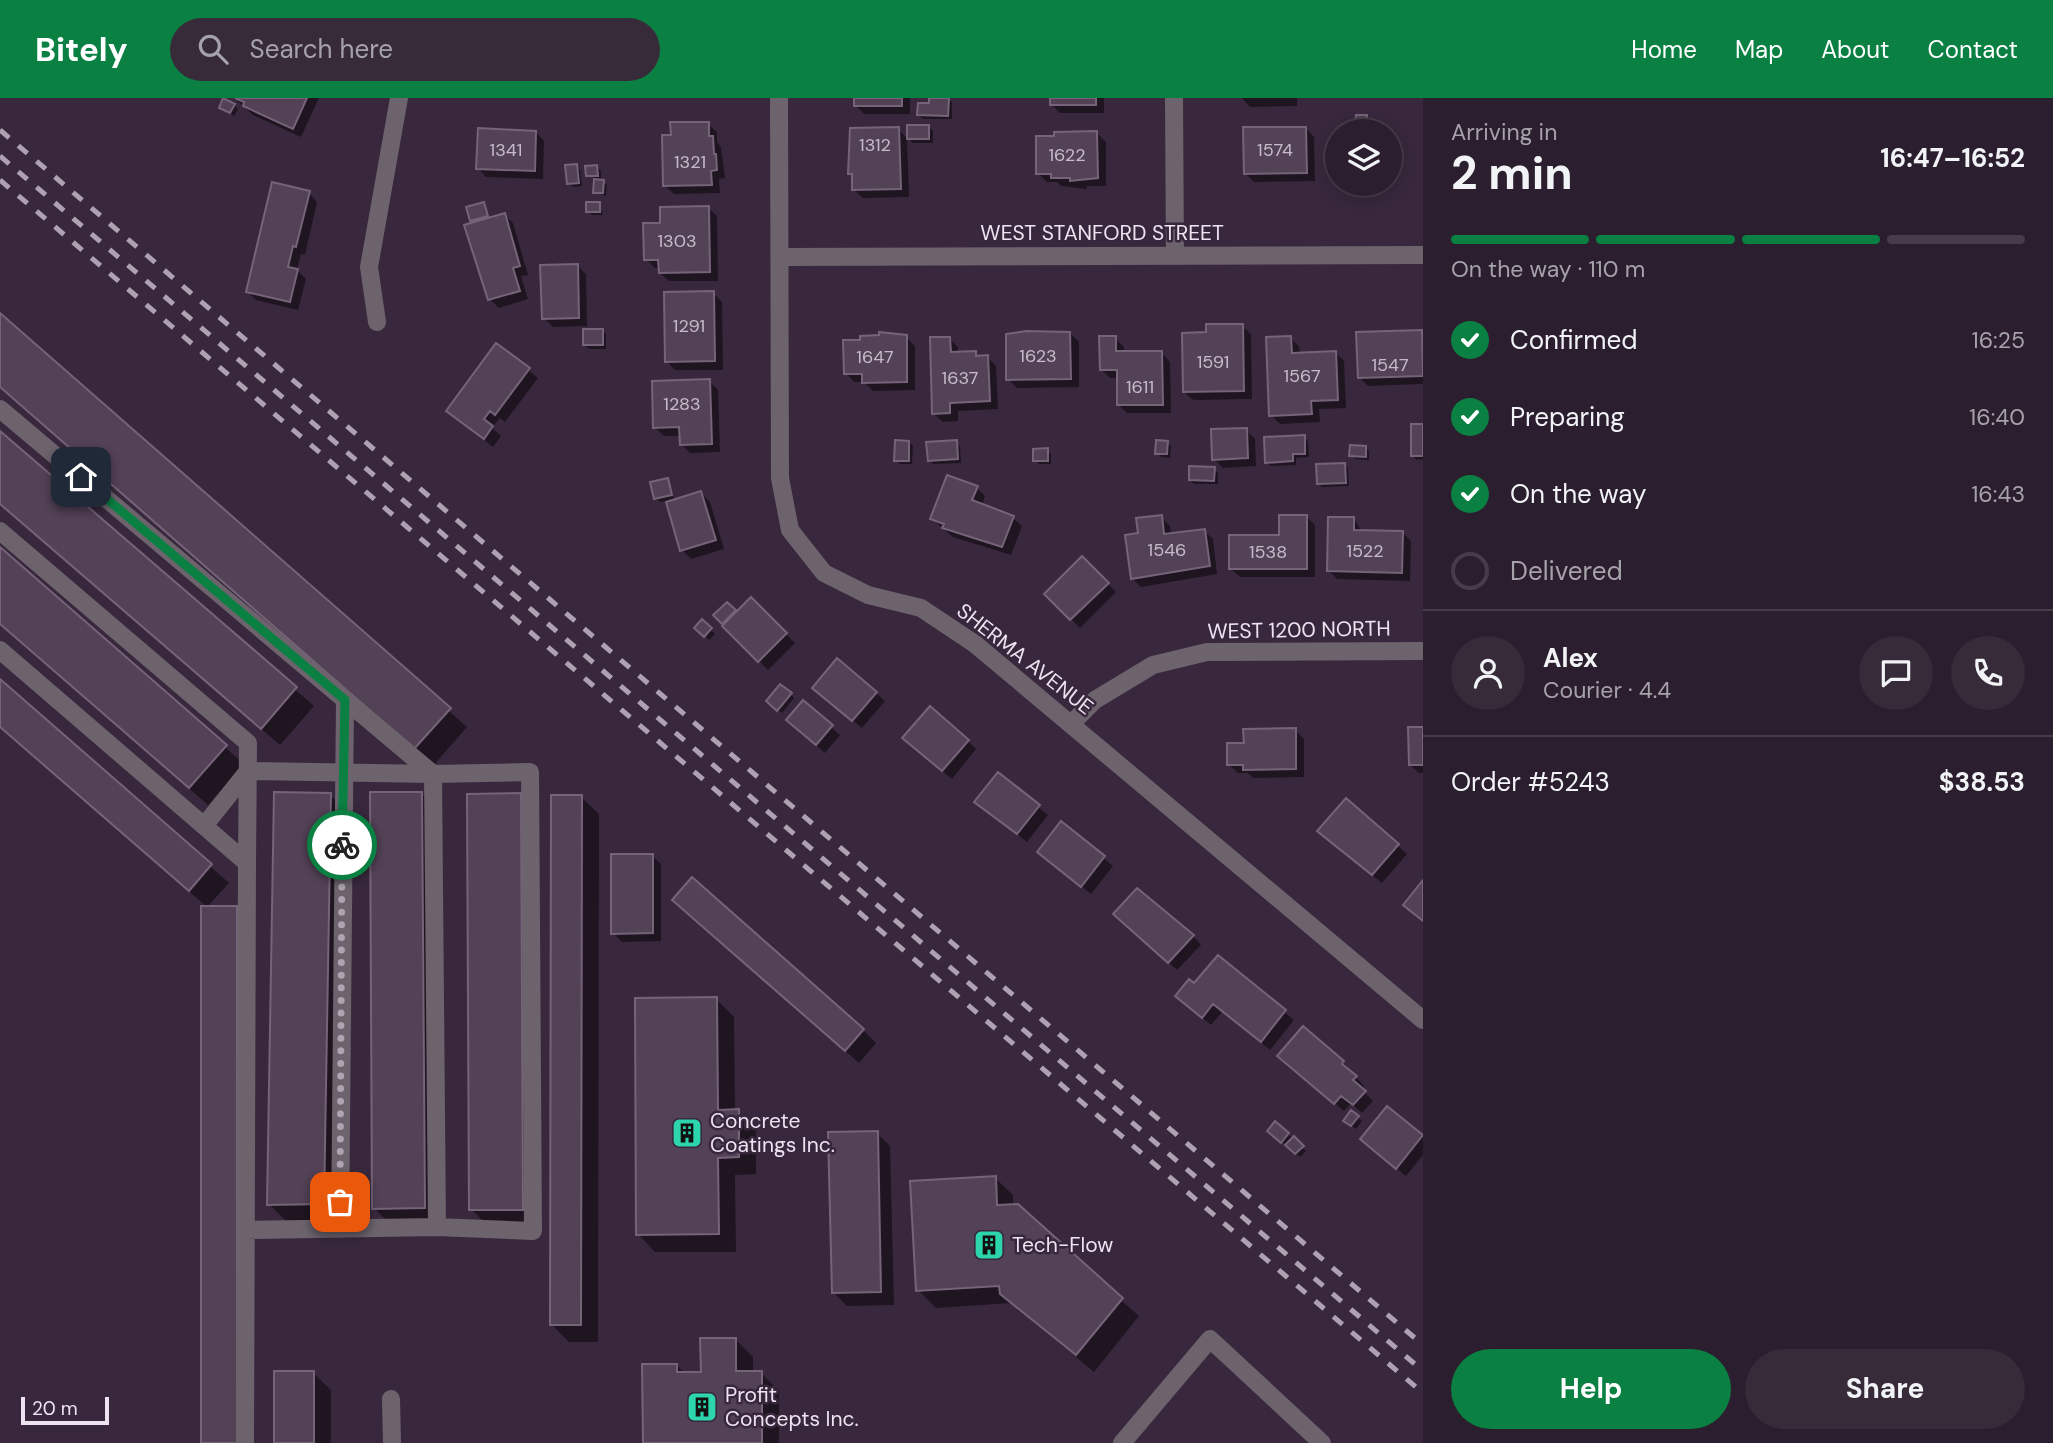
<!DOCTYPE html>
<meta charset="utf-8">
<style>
body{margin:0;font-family:"DM Sans",sans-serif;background:#372b3a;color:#f1f3f6;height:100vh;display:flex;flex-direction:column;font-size:26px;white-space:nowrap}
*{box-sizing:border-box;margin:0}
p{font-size:23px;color:#a6a2aa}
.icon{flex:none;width:38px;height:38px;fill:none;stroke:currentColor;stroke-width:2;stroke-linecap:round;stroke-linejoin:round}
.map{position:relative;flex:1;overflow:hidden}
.sheet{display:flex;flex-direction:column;background:#2b1e2e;width:630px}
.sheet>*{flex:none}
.fabs{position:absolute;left:1325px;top:21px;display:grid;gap:14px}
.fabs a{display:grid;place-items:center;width:77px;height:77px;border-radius:50%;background:#2b1e2e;box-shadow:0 4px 18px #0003,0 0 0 2px #473c4a;font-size:35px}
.scale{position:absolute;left:21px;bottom:18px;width:88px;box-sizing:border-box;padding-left:7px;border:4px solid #eee3f0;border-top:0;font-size:19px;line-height:24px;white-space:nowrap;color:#eee3f0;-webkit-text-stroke:5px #39283d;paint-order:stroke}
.pin{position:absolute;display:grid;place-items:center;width:60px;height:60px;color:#fff;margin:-30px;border-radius:14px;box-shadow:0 4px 10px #0006}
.courier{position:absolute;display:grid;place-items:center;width:70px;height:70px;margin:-35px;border:5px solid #0b8043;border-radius:50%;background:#fff;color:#222;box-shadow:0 2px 9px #0007}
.head em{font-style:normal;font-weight:700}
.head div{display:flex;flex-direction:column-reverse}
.head{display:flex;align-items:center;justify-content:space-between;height:119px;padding:0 28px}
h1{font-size:46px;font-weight:700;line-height:52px}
.bar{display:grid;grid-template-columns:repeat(4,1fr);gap:10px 7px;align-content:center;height:84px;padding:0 28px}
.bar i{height:9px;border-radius:5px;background:#473c4a}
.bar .active{background:#0b8043}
.bar p{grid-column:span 4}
.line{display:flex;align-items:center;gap:18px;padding:0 28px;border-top:2px solid #473c4a}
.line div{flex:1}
.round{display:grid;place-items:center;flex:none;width:74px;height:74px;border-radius:37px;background:#372b3a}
ol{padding:0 28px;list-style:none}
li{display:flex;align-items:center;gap:21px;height:77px}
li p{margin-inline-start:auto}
li .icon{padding:7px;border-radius:50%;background:#0b8043;color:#fff;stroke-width:4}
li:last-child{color:#a6a2aa}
li i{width:38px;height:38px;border:4px solid #473c4a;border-radius:50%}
.cta{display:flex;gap:14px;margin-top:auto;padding:14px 28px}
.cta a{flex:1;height:80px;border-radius:42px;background:#0b8043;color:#fff;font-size:28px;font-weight:700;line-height:80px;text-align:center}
.cta a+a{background:#372b3a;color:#f1f3f6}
header{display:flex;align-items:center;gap:42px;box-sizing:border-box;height:98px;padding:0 35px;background:#0b8043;color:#fff}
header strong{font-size:33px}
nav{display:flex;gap:38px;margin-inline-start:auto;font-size:24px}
.search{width:490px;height:63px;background:#372b3a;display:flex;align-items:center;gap:18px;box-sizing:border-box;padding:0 24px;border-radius:38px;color:#a6a2aa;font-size:26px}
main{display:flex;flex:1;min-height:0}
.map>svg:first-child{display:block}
.shadow{fill:#0007}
.building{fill:#534156;stroke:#766379;stroke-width:2}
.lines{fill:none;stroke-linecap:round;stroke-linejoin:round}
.minor{stroke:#6c636d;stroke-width:18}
.rail{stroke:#aea1b1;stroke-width:5;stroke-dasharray:12 12;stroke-linecap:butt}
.done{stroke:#afa2b1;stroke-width:7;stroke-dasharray:0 12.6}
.route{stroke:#0b8043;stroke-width:9}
.labels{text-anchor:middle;stroke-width:5;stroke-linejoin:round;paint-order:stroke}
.number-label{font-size:18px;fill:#c7baca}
.street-label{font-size:21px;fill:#eee3f0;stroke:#39283d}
.poi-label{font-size:21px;fill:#eee3f0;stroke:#39283d;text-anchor:start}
</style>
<header>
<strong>Bitely</strong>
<div class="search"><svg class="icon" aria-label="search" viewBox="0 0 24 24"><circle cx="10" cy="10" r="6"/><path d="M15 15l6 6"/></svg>Search here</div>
<nav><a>Home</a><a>Map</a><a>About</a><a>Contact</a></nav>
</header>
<main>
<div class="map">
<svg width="1423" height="1345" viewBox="0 0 1423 1345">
<rect width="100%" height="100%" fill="#39283d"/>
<path class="shadow" d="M234,0h85l-18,39 -48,-22z
M855,0h55v16h-46l-9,-9z
M1051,0h53v15h-44l-9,-9z
M1242,0h55v8l-47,1z
M948,1l4,3v17h-29l-4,-4 12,-11z
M234,7l4,4 -4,7 -13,-9z
M1367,19l3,4v8h-9l-4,-4z
M708,26l9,8v10l4,5 4,31 -6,1 1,14 -46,1 -9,-8z
M929,29l4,4v12h-20l-4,-4z
M1306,30l8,9 1,44 -61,1 -9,-9z
M898,31l9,9 2,59 -46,1 -9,-8v-13l-4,-4z
M536,34l8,9 -1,38 -57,-2 -8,-9z
M1097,35l9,9v44h-19v3l-26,-3 -4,-4h-10l-9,-9z
M576,68l4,4 2,16 -9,1 -4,-4z
M597,69l4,4v10l6,4 -1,11 -11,-4 1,-13 -8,-4z
M309,95l8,9 -12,53 -4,-1 -4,16 9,9 -8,31 -42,-10 -9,-9z
M483,106l7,15 14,-4 9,8 15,52 -7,1 7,23 -29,9 -9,-9 -19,-79z
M599,106l4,11h-11l-4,-4z
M708,110l9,8 1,65h-49l-9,-8v-5h-5l-9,-9 16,-35z
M577,167l9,9 1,52 -34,1 -9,-9z
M713,195l9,9 1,68h-48l-8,-8z
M0,217l467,412 -34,39 -433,-379z
M1242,228l9,8 1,65 -59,1 -9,-8z
M602,232l4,4v15h-17l-4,-4z
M1422,233l1,53 -55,2 -9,-9z
M1070,235l9,9v45l-62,1 -9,-9z
M906,239l9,9v44l-42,1 -9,-9h-10l-8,-9 15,-31z
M949,240l9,9v7l17,-1 4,4h8l9,9 2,43 -40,2v10l-15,1 -9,-8z
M1115,240l9,9v6h38l8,9 1,51h-44l-9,-9v-26h-8l-9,-9z
M1291,240l8,9 1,7 35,-2 9,9 2,47 -27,1 1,13 -40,2 -9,-9z
M497,247l41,33 -33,44 -5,-4 -8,10 9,8 -8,11 -45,-36z
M709,283l9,9 2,62 -30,1 -9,-9v-8h-17l-9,-8z
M1423,328v33l-6,1 -4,-4z
M1246,332l9,9 1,27 -33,2 -9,-9z
M0,336l314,272 -34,39 -280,-241z
M1304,339l4,4 1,16 -13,1v7l-25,1 -4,-4z
M909,344l4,4 -1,18h-12l-4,-4z
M956,344l4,4 1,17 -28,1 -4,-4z
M1167,344l4,4 -1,12 -9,-1 -4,-4z
M1365,349l4,4v9l-14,-1 -4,-4z
M1047,352l4,4v10h-12l-4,-4z
M1344,366l4,4 1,18 -27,1 -4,-4z
M1214,371l4,4v11h-24l-4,-4z
M668,382l7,21 26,-8 9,9 14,47 -33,10 -9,-9 -15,-49 -7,1 -4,-4z
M977,390l8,8 -3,9 31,13 9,8 -11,29 -58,-18 -21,-18z
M1306,418l9,9v52h-75l-9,-8z
M1161,419l9,9 1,9 33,-4 9,8 4,35 -76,13 -9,-9 8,-43z
M1354,421l8,13h40l9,9 -1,40 -73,-2 -8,-8z
M0,451l244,215 -36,41 -208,-181z
M1082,460l34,34 -36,36 -34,-34z
M751,502l44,43 -27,27 -52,-55 11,-11 10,10z
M702,524l13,12 -6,6 -12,-13z
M0,583l229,202 -22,24 -207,-180z
M876,595l9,8 -23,27 -39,-32z
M791,596l3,4 -12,15 -10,-8z
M803,605l37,32 -15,18 -28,-24z
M1423,630v45h-4l-9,-8z
M1295,632l9,9v38l-51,1 -5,-5h-10l-9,-8 16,-20z
M968,643l8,8 -24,30 -39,-32z
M998,676l50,41 -21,27 -42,-32z
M422,696l17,17 3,414 -50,1 -18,-18z
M330,697l18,17 -7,409 -54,1 -18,-18z
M520,697l18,18 3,414h-52l-18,-18z
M581,699l18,17 -1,528h-29l-18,-18z
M1346,702l61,54 -25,29 -54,-44z
M1061,726l52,42 -22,28 -43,-34z
M652,758l9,8v77l-39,1 -9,-9z
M236,810l18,18v517h-51z
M688,815l175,117 13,13 -17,20z
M1124,824l69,14 8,9 -24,25z
M1218,860l76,62 -24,30 -47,-39 -12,14 -25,-21 9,-19z
M716,901l18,18 1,94 21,18v45l-21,1 1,77h-81l-17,-18z
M1303,931l40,34 21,23 -3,3 12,12 -11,12 -11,-10 -7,8 -56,-47z
M1387,1010l36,30v17l-17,21 -36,-28z
M1352,1015l10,8 -6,8 -7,-5z
M877,1035l13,13 4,159 -47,1 -14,-14z
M1273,1036h15l18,17 -6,6z
M995,1080l18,17v11l126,110 -45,56 -83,-69 -75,5 -18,-18z
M735,1241l18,18v16h8l18,18v52h-135l33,-78 8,9h18z
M313,1275l18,17v53h-55z"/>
<path class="building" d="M223,0l12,6 -5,9 -11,-5z
M235,0h72l-14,31 -50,-23 1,-4z
M854,0h48v8h-48z
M929,0h20l-1,18 -31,-1 1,-12h11z
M1050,0h46v7h-46z
M1356,17h11v11h-12z
M670,24h39v14h4l1,18h2l1,16 -6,1 1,14 -49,1 -1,-51h9z
M907,27h22v14h-22z
M899,29l2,62 -49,1v-16h-4l2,-46z
M1243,29h63l1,46 -63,1z
M478,30l58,3 -1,40 -59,-2z
M1097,33l1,47 -28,3v-3h-19v-4h-15v-38h18v-4z
M577,66l2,19 -12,1 -2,-19z
M597,67l1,11h-12l-1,-10z
M594,81l10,1 -1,13h-10z
M272,84l38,9 -14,56 -3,-1 -5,21 10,2 -8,33 -44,-10z
M484,104l4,14 -18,5 -4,-14z
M586,104h14v10h-14z
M709,108l1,66 -51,1 -1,-13h-14l-1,-37h17v-16z
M505,115l15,53 -7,2 7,23 -32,9 -24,-75z
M578,166l1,54 -37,1 -2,-54z
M714,193l1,70 -50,1 -1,-70z
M0,215l451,395 -37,41 -414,-362z
M1206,226h37l1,67 -61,1 -1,-59 24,-1z
M583,231h20v16h-20z
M1422,232l1,46 -65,2 -2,-46z
M1027,233l43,1 1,47 -65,1v-46z
M879,234l28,3v47l-45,1v-9h-18l-1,-34h17v-4l19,-1z
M1099,238h17v15h46l1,54h-46v-35h-17z
M1291,238l1,17 44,-2 2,49 -27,1 1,13 -43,2 -3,-79z
M930,239h20l1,15 25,-1v5l12,-1 2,46 -40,2v10l-18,1z
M496,245l34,25 -35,47 -5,-4 -6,8 9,7 -9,13 -38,-28z
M710,281l2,65 -32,1 -1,-18 -26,1 -1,-47z
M1411,326h12v32h-12z
M1247,330l1,30 -36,2 -1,-31z
M0,333l297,256 -36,42 -261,-225z
M1305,337v19h-12v7l-28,2 -1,-26z
M895,342l14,1v20h-15z
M957,342l1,19 -30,2 -2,-19z
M1156,342l12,1 -1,13h-12z
M1350,347l16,1v11l-17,-1z
M1048,350v13h-15v-12z
M1345,365l1,20 -29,1 -1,-20z
M1189,368l26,1 -1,14 -25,-1z
M947,377l31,11 -6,14 42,16 -12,31 -60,-19 2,-4 -14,-5z
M668,380l4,17 -18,4 -4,-17z
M701,393l15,49 -36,11 -14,-49z
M1162,417l2,19 41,-5 5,37 -79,13 -6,-44 13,-2 -2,-15z
M1279,417h28v54h-78v-34h50z
M1328,419h26v13l49,1 -1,42 -75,-2z
M0,449l227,198 -38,43 -189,-164z
M1082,458l27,27 -39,37 -26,-26z
M751,499l36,36 -29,29 -36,-36z
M727,504l9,8 -14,14 -9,-9z
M702,521l10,9 -8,9 -10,-9z
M837,560l40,34 -25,29 -40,-33z
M0,581l212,185 -23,27 -189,-164z
M780,586l12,9 -15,18 -11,-10z
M803,602l30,25 -17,20 -30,-25z
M930,608l39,34 -27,31 -40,-33z
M1408,629h15v38h-14z
M1296,630v41l-53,1v-5h-16v-22h17l-1,-14z
M998,674l42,33 -23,29 -43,-32z
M274,694l57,1 -7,411 -57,1z
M370,694h52l3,416 -53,1z
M521,695l2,417h-54l-2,-416z
M551,697h31l-1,530h-31z
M1346,700l53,46 -27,31 -55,-44z
M1061,723l44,35 -24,31 -44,-35z
M611,756h42v79l-42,1z
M692,779l172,152 -19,22 -173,-151z
M1423,782v41l-20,-16z
M1137,790l57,47 -26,28 -55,-49z
M201,808h36v537h-36z
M1218,857l68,55 -25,32 -48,-38 -11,14 -27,-22 14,-17 5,4z
M717,899l1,113 21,-1v48l-21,1 1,76 -83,1 -1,-237z
M1303,928l41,35 -2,3 15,12 -4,4 13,11 -13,14 -12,-9 -7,8 -57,-48z
M1387,1008l36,29 -27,34 -36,-30z
M1351,1012l8,6 -8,10 -8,-5z
M1275,1023l14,12 -8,10 -14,-12z
M878,1033l3,161 -49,1 -4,-161z
M1294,1038l10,10 -9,8 -10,-9z
M996,1078l1,29 21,-1 105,94 -47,57 -76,-61 -1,-8 -83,5 -6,-110z
M700,1240h36v33h26v72h-119l-1,-79h35v8h24z
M274,1273h40v72h-40z"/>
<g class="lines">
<path class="minor" d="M779,0l1,380 10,52 34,43 44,22 53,13 54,36 448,376
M1174,0l1,158
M781,159l642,-2
M377,224l-8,-55 30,-169
M0,311l433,365 4,453
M0,433l248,212 -1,120
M0,552l247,213 -2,580
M1071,626l24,-24 58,-35 54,-13 216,-1
M204,728l44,-55 185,3 97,-2 3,459 -96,-4 -191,3
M340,1131l5,-529
M391,1301l1,44
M1122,1345l88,-104 112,104"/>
<path class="rail" d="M0,32l1423,1215
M0,58l1423,1215
M0,82l1423,1213"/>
</g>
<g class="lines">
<path class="done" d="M340,1104l2,-357"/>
<path class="route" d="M81,379l264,223 -3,145"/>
</g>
<defs>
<g id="building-square" transform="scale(1.575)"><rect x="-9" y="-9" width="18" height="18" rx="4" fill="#2cd5ab" stroke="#39283d"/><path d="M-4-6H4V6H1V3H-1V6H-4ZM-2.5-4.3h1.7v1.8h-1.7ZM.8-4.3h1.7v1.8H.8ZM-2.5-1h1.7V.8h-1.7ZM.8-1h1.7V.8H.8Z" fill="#111"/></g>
</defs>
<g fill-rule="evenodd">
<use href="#building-square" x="687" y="1035"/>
<use href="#building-square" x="989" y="1147"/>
<use href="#building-square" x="702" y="1309"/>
</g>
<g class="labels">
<g class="number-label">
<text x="875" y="53">1312</text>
<text x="506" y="58">1341</text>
<text x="1275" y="58">1574</text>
<text x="1067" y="63">1622</text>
<text x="690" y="70">1321</text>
<text x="677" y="149">1303</text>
<text x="689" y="234">1291</text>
<text x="1038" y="264">1623</text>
<text x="875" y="265">1647</text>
<text x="1213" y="270">1591</text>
<text x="1390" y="273">1547</text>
<text x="1302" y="284">1567</text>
<text x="960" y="286">1637</text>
<text x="1140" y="295">1611</text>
<text x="682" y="312">1283</text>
<text x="1167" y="458">1546</text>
<text x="1365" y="459">1522</text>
<text x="1268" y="460">1538</text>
</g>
<g class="street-label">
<text x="1102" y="142">WEST STANFORD STREET</text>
<text transform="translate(1299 532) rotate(-1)" y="7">WEST 1200 NORTH</text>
<text transform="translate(1025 561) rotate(38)" y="7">SHERMA AVENUE</text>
</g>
<g class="poi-label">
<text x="710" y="1030">Concrete<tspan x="710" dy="24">Coatings Inc.</tspan></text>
<text x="1012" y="1154">Tech-Flow</text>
<text x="725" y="1304">Profit<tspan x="725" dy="24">Concepts Inc.</tspan></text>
</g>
</g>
</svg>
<div class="fabs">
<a><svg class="icon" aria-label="layers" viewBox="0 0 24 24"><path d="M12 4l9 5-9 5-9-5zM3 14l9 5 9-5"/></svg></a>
</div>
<div class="scale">20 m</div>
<div class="pin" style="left:340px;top:1104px;background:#ea580c"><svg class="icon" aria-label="bag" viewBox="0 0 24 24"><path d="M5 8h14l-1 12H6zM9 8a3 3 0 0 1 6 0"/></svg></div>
<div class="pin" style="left:81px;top:379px;background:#1f2937"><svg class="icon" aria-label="home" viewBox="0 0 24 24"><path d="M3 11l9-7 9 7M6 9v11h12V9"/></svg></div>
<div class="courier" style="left:342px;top:747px"><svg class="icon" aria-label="bike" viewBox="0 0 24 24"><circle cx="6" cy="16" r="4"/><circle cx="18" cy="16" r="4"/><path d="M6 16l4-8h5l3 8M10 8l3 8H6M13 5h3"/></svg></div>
</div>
<section class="sheet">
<div class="head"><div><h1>2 min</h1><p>Arriving in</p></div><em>16:47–16:52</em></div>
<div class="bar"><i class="active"></i><i class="active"></i><i class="active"></i><i></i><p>On the way · 110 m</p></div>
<ol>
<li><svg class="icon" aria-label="check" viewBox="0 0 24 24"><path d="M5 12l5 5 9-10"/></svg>Confirmed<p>16:25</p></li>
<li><svg class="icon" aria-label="check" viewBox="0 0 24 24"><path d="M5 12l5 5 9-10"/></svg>Preparing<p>16:40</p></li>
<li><svg class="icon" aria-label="check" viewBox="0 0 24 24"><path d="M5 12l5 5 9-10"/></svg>On the way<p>16:43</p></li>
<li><i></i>Delivered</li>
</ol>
<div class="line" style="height:126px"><a class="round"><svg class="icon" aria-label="person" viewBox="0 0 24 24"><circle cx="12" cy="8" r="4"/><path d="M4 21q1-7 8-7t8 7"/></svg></a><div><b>Alex</b><p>Courier · 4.4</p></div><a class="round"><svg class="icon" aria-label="chat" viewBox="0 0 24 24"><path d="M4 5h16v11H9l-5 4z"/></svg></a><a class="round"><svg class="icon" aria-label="phone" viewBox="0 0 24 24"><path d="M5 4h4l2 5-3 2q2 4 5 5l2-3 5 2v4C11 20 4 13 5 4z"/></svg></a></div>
<div class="line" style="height:91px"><div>Order #5243</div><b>$38.53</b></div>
<div class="cta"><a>Help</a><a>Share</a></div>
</section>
</main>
